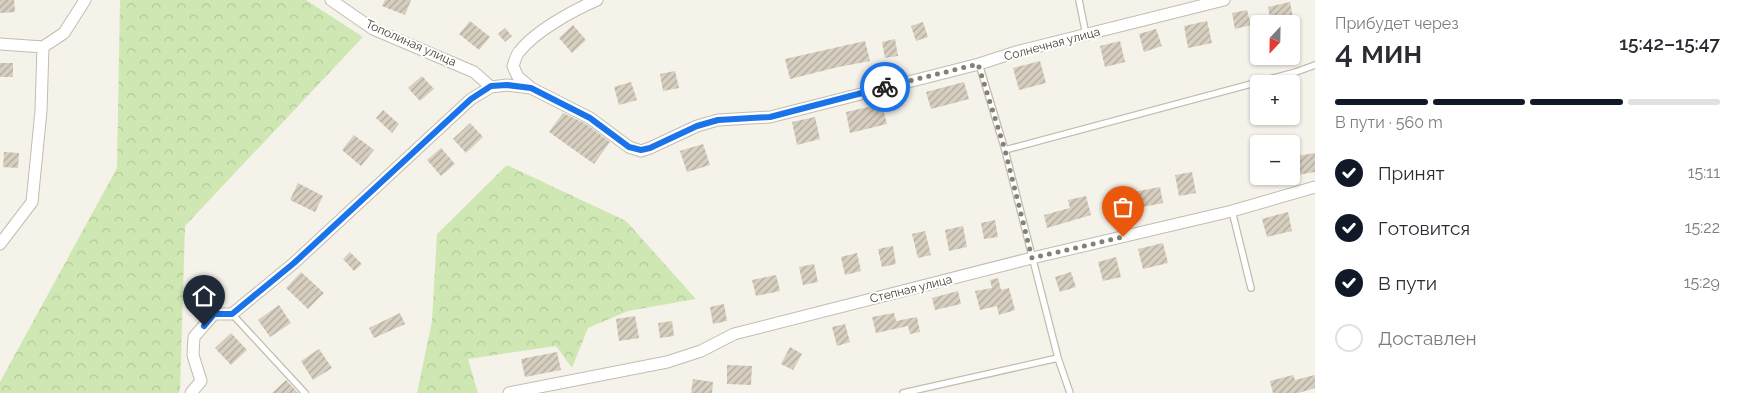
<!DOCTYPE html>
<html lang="ru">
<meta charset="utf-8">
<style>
body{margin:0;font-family:Raleway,sans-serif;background:#f2f2f3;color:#2b2b33;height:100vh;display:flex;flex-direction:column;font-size:19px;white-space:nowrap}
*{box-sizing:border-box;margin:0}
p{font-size:16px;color:#7c7c81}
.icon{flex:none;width:28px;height:28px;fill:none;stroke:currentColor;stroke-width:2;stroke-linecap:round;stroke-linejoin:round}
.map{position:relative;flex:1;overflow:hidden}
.side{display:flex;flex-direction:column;background:#fff;width:425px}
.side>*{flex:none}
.needle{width:32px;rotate:202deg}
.controls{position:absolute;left:1250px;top:15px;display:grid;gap:10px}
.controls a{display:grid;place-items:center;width:50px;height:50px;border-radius:5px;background:#fff;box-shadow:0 1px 4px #0004;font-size:25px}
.pin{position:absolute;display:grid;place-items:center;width:42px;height:42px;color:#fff;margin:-51px -21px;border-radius:50% 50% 50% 0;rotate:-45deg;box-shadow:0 0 5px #0007}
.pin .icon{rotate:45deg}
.courier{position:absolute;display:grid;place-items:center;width:50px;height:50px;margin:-25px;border:4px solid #1a73e8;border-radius:50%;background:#fff;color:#222;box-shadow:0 1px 6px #0007}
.summary em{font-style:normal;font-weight:600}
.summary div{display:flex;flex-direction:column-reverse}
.summary{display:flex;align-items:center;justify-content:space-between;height:85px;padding:0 20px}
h1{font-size:32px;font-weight:600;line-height:38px}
.bar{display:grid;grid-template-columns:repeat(4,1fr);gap:8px 5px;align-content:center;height:60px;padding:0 20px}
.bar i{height:6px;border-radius:4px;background:#e1e1e2}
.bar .on{background:#111827}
.bar p{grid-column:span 4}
ol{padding:0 20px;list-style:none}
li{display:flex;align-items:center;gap:15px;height:55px}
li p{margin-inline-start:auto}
li .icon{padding:5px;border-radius:50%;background:#111827;color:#fff;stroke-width:4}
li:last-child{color:#7c7c81}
li i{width:28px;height:28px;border:2px solid #e1e1e2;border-radius:50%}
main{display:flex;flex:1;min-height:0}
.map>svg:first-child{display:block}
.forest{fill:url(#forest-crowns)}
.building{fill:url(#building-hatch)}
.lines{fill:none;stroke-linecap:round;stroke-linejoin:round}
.service-casing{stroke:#c3bdaf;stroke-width:8}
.minor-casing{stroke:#c3bdaf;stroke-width:13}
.service{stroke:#fff;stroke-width:5.5}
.minor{stroke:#fff;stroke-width:11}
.done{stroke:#858076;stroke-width:5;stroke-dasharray:0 9}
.route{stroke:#1a73e8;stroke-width:6}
.labels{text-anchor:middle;stroke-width:4;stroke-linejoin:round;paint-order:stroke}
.street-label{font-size:12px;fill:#494238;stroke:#fff}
</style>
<main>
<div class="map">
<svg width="1315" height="393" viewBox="0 0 1315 393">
<defs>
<pattern id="forest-crowns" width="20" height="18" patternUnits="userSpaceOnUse" patternTransform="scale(1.25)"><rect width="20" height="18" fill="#cfe8b3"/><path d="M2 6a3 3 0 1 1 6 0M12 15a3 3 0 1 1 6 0" fill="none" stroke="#b3c89b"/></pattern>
<pattern id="building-hatch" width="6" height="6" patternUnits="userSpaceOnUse" patternTransform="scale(1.25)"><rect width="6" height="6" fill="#d6cebf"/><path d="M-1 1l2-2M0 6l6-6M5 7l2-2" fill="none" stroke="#b0a99c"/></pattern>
</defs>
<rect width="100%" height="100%" fill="#f5f2ea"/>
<path class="forest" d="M120,0h186l57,37 -178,189 -5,165 -2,2h-178v-11l117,-214z
M507,165l119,56 70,78 -68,12 -40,17 -16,40 -16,-22 -88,13 10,34h-61l15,-72 5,-87z"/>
<path class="building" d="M0,0h14l1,12 -15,1z
M385,0h26l-6,15 -23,-9z
M1290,2l4,22h-23l-3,-17z
M1247,10l4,15 -16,4 -3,-16z
M470,21l20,16 -11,13 -20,-16z
M1207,21l5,22 -24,5 -4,-22z
M923,22l5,15 -12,4 -5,-15z
M573,25l13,15 -14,13 -13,-15z
M505,28l7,8 -7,6 -7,-8z
M1156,29l6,17 -18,6 -5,-18z
M895,39l3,17 -13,2 -3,-16z
M865,41l5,20 -32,6 -48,12 -5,-20z
M1120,41l5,21 -20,5 -5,-21z
M1040,61l6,22 -27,7 -6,-22z
M0,63h13v14h-13z
M675,71l4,17 -16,3 -3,-17z
M422,76l12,13 -14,12 -12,-13z
M631,82l6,18 -18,5 -5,-18z
M964,82l5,17 -38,10 -5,-17z
M882,104l5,20 -37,9 -4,-21z
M383,110l16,14 -7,9 -16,-15z
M563,113l23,11 24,18 -16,22 -45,-32z
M815,117l5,22 -23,6 -5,-23z
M470,123l13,14 -17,16 -13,-14z
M354,135l20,15 -13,16 -19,-16z
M703,144l7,21 -23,7 -7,-21z
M441,148l14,16 -14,12 -14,-16z
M4,152l15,1 -1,15 -15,-1z
M1315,153v19l-24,4v-19z
M1259,158v26l-4,1 -5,-25z
M1192,172l4,21 -17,3 -4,-21z
M298,183l25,13 -8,16 -25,-12z
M1160,187l3,16 -36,7 -4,-16z
M1086,196l5,19 -44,13 -3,-13 26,-7 -2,-8z
M1288,212l4,19 -25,6 -5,-18z
M995,220l3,17 -14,2 -3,-16z
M963,226l4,21 -18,4 -4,-21z
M925,231l6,24 -13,3 -6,-24z
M1163,243l5,20 -25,6 -5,-20z
M893,246l3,18 -14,3 -4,-18z
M350,252l12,12 -8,7 -11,-12z
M857,253l4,18 -16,4 -4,-18z
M1116,257l5,20 -18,4 -5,-19z
M814,264l4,18 -15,3 -4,-18z
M301,272l23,21 -16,16 -22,-21z
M1071,272l5,15 -16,5 -5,-15z
M776,275l4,16 -24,5 -4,-16z
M998,278l3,12 8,-2 6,22 -16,5 -2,-9 -17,4 -5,-19 17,-3 -2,-8z
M958,291l3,13 -26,6 -3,-12z
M724,304l3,17 -14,3 -3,-17z
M279,305l12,18 -21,14 -12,-17z
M400,313l5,11 -31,14 -5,-10z
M894,313l2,8 21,-4 3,15 -10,2 -2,-8 -32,7 -4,-16z
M635,316l4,22 -20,3 -3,-22z
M672,321l2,15 -14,2 -2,-15z
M845,324l5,18 -13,4 -5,-19z
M231,333l16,17 -16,15 -16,-17z
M790,347l12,7 -9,16 -12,-6z
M319,349l13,19 -19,12 -12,-19z
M557,352l4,18 -36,7 -4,-18z
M727,365l25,1 -1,19 -24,-1z
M1293,375l2,5 20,-5v13l-17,5h-25l-3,-12z
M693,379l20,3 -1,11h-21z
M286,380l12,13h-26z"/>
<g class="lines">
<g class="service-casing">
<path id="service" d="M1079,0l7,35
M979,64l26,86 53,208 12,35
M1005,150l291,-78 19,-7
M1232,211l19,77
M232,314l73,79
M903,393l155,-35"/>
</g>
<g class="minor-casing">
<path id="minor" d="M331,0l42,29 101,43 17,15
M0,44l43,3 21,-14 21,-33
M530,87l-12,-10 -5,-11c2,-5 3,-11 6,-14 16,-21 55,-42 78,-52
M0,244l32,-42 9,-91 2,-64
M191,393l10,-12 -8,-26 1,-18 20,-23h18l62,-51 177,-164 20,-12 16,-2 24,3 59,30 39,29 12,4 9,-3 47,-22 21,-6 52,-3 209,-53 37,-12 208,-52
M509,393l158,-31 34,-11 33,-17 298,-76 200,-47 83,-24"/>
</g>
<use href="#service" class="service"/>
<use href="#minor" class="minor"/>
</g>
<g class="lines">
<path class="done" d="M885,87l93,-23 27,86 27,108 91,-21"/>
<path class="route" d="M204,326l10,-12h18l62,-51 177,-164 20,-13 16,-1 24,3 59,30 39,29 12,3 9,-2 47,-22 21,-6 52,-3 115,-30"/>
</g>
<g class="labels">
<g class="street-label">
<text transform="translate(411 43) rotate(24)" y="4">Тополиная улица</text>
<text transform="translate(1052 44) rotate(-15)" y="4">Солнечная улица</text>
<text transform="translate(911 289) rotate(-14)" y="4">Степная улица</text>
</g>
</g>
</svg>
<div class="controls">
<a><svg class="needle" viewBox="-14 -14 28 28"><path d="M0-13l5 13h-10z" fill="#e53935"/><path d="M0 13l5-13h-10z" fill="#7c7c81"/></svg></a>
<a>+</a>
<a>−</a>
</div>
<div class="pin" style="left:1123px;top:237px;background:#ea580c"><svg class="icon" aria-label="bag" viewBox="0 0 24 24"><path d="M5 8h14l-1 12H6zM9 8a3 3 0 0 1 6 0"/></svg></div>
<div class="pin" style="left:204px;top:326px;background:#1f2937"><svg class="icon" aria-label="home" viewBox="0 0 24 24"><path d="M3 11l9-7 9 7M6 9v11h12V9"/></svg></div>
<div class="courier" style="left:885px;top:87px"><svg class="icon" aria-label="bike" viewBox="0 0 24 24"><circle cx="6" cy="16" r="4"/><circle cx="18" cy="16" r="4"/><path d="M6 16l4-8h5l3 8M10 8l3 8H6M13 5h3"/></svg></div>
</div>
<section class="side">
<div class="summary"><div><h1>4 мин</h1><p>Прибудет через</p></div><em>15:42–15:47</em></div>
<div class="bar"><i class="on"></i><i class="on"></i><i class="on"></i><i></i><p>В пути · 560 m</p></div>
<ol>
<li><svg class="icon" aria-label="check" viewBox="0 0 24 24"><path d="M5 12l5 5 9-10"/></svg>Принят<p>15:11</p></li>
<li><svg class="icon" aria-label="check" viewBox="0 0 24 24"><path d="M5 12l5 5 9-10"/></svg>Готовится<p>15:22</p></li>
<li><svg class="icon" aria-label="check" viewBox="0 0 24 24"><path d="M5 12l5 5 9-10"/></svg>В пути<p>15:29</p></li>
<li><i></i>Доставлен</li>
</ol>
</section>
</main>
